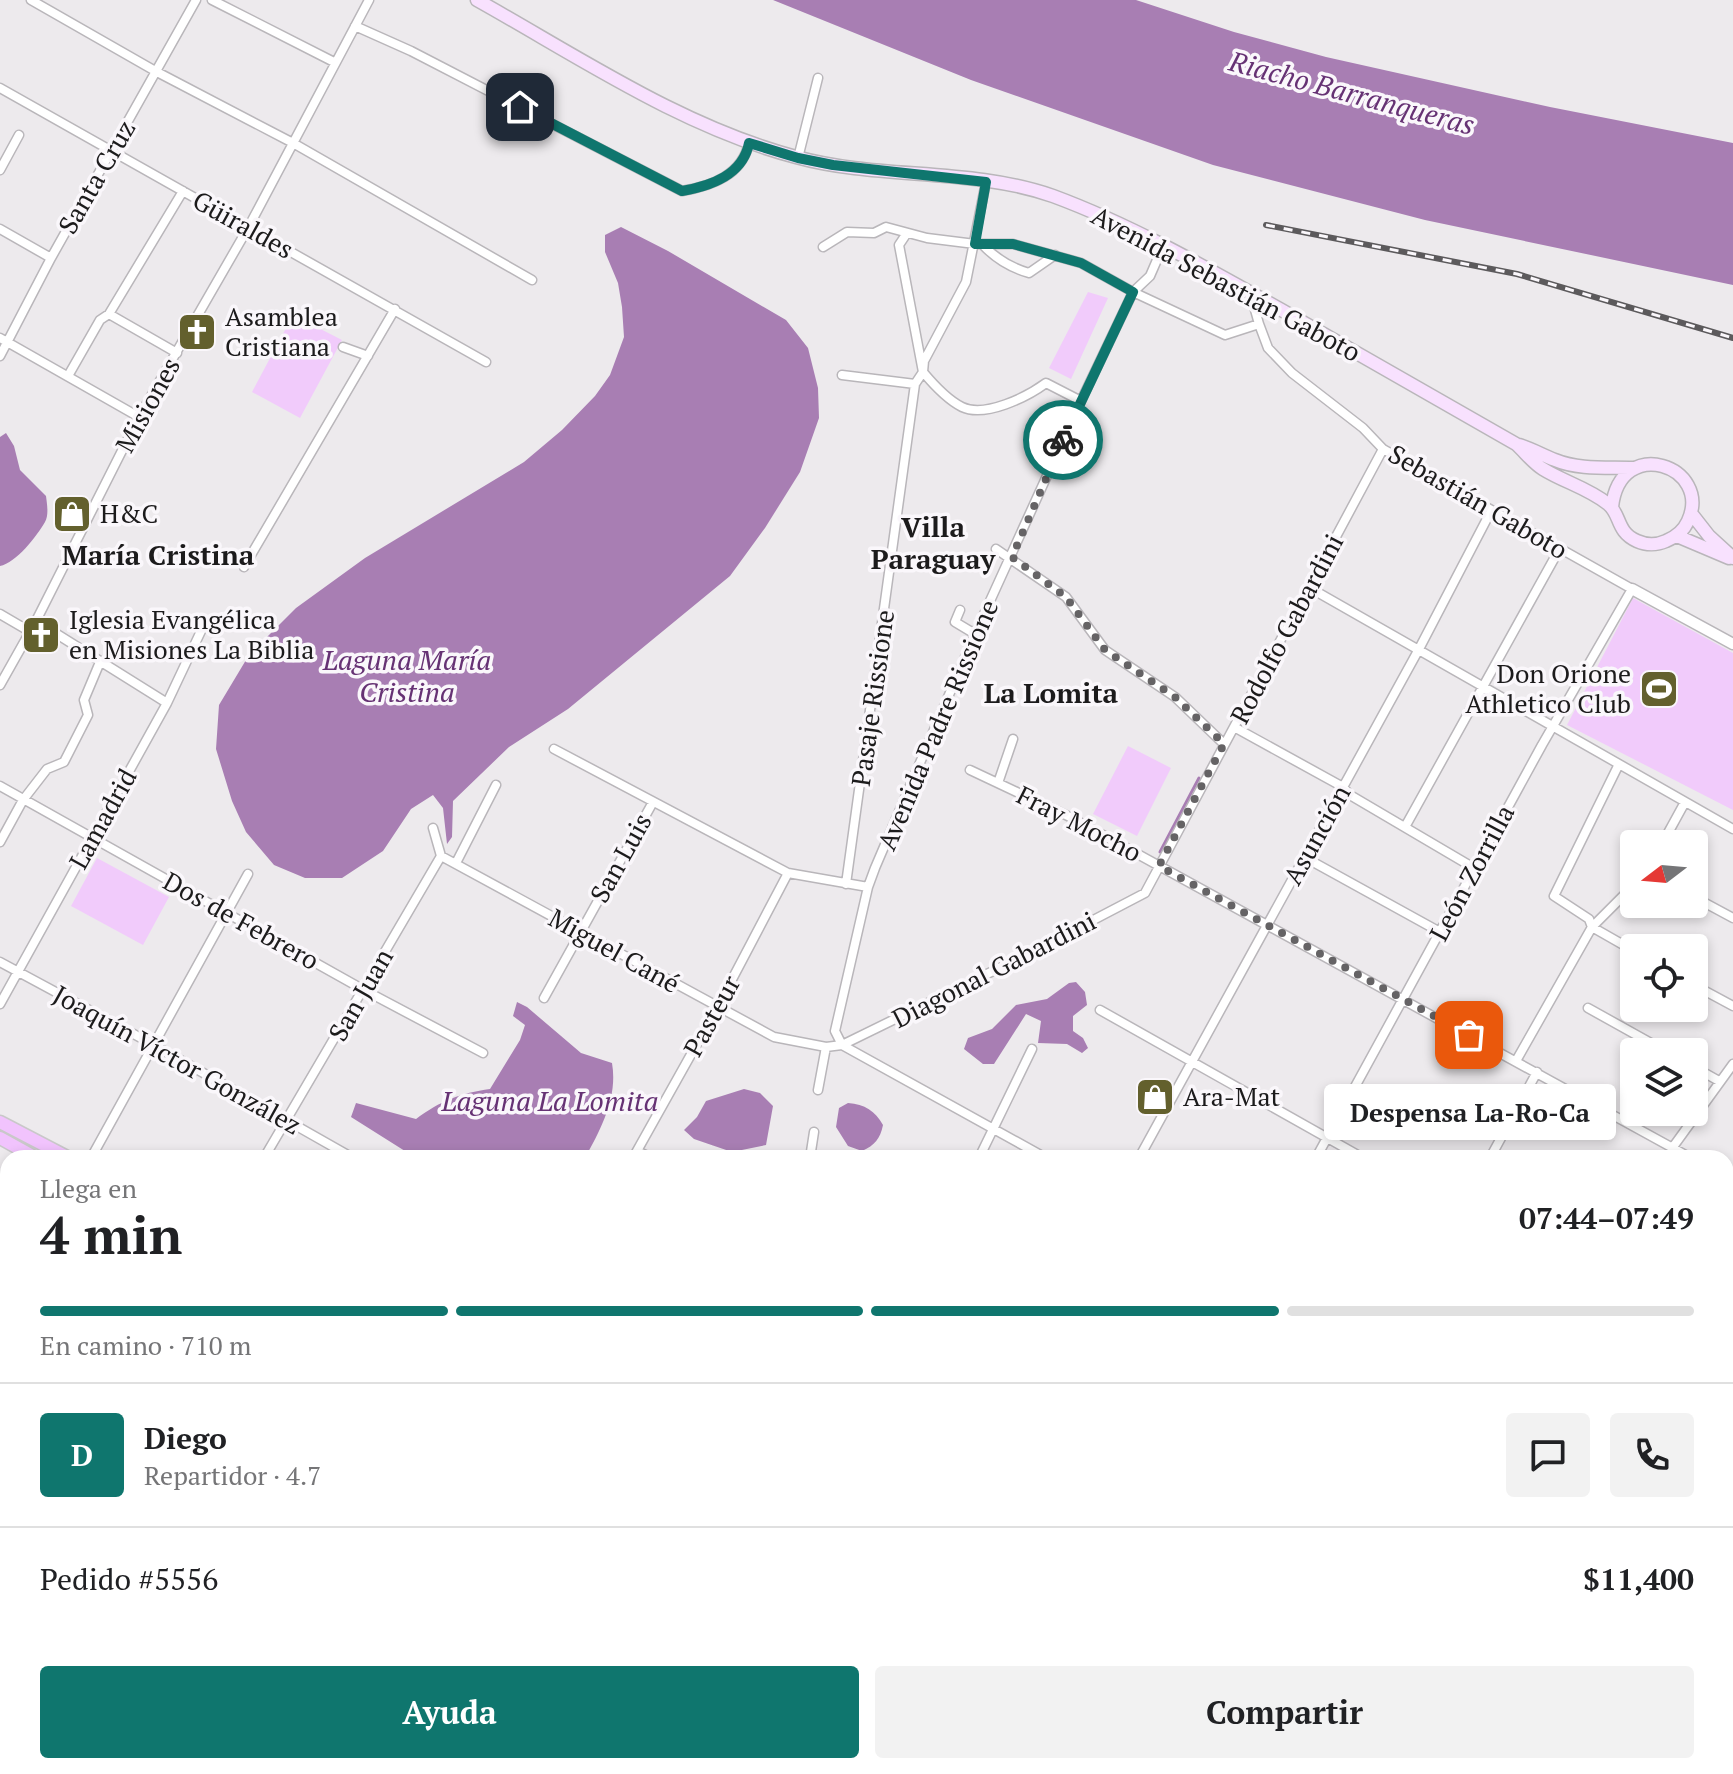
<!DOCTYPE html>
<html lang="es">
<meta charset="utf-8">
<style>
body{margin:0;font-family:"PT Serif",serif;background:#f2f2f2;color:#202124;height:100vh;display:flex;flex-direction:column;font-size:30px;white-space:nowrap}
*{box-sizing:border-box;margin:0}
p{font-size:26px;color:#757577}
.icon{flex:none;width:44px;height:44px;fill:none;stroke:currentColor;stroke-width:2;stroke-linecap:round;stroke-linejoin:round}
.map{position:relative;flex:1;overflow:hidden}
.panel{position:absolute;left:0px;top:1150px;width:1734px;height:624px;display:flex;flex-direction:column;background:#fff;border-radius:24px 24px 0 0;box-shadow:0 4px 12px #0003}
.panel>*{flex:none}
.needle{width:52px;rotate:254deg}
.controls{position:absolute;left:1620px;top:830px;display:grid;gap:16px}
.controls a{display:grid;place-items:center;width:88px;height:88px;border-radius:8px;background:#fff;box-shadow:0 4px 12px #0003;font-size:40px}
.pin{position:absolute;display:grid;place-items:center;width:68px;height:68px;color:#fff;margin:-34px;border-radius:16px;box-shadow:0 4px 12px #0006}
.courier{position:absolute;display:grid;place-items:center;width:80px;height:80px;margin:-40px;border:6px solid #0f766e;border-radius:50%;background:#fff;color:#222;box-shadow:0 2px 10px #0007}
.bubble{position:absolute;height:56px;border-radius:8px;background:#fff;box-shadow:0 4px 12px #0003;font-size:26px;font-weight:700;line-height:56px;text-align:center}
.headline em{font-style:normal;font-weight:700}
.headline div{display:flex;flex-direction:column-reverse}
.headline{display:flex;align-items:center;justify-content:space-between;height:136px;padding:0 40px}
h1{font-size:52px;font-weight:700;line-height:60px}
.bar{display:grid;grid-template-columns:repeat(4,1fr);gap:12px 8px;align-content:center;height:96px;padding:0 40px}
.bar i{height:10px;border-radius:6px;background:#e0e0e0}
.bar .current{background:#0f766e}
.bar p{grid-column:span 4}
.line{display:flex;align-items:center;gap:20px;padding:0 40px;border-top:2px solid #e0e0e0}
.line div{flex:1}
.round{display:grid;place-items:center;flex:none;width:84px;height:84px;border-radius:8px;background:#f2f2f2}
.action{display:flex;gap:16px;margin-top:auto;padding:16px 40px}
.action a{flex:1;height:92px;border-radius:8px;background:#0f766e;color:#fff;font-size:32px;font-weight:700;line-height:92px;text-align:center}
.action a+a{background:#f2f2f2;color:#202124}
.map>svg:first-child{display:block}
.green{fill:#f1cbfb}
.water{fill:#a87eb3}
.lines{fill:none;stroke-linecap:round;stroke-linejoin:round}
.stream{stroke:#a87eb3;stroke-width:3}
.minor-casing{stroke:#b9b6ba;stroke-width:11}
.tertiary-casing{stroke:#b9b6ba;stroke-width:13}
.secondary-casing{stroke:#b9b6ba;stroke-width:15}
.primary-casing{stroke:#c9c8c9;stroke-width:15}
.minor{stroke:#fff;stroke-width:8}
.tertiary{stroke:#fff;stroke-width:10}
.secondary{stroke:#f8e1fe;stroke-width:12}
.primary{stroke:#f1c3fd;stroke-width:12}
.rail-casing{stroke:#5c5a5c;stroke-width:6}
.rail{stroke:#faf7fb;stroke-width:3;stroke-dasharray:9;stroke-linecap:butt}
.done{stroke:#656365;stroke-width:8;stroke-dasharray:0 14.4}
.route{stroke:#0f766e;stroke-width:10}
.labels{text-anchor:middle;stroke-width:7;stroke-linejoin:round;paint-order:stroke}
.street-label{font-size:26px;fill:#1c1b1c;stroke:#faf7fb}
.poi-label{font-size:26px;fill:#1c1b1c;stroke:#faf7fb;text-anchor:start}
.water-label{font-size:28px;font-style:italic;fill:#663274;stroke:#faf7fb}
.neighbourhood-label{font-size:28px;font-weight:bold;fill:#1c1b1c;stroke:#faf7fb}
</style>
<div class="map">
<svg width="1733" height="1774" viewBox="0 0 1733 1774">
<rect width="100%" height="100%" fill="#edeaed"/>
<path class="green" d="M1088,292l20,6 -37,81 -22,-11z
M293,315l49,25 -42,78 -48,-26z
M1633,598l100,55v157l-166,-85z
M1128,746l43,22 -34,68 -44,-22z
M97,858l72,39 -26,48 -72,-39z"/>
<path class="water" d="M773,0h363l98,32 92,25 224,50 183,36v142l-308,-65 -212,-55 -242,-85z
M621,227l47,24 118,69 22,28 10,40 1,30 -19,54 -35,56 -35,48 -162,133 -59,38 -56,54 -1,36 -5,7 -4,-36 -10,-13 -22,14 -28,42 -41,27h-37l-31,-13 -28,-33 -14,-31 -16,-52 3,-44 30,-50 47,-47 69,-50 159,-96 38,-32 33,-34 15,-21 14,-38 -2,-30 -4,-24 -13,-31v-17z
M6,433l8,13 6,24 26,26c1,8 3,19 -1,26 -8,14 -29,41 -45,44v-129z
M1076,982l9,10 2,13 -14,11v15l10,7 5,10 -6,5 -15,-9 -29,-1 3,-22 -15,-7 -32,50h-11l-19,-15 4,-11 24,-9 24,-24 31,-6 22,-16z
M517,1002l10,5 54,46 31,10c6,34 -11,66 -27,95h-169l-65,-41 5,-14 60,16c24,-18 45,-26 74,-30l30,-49 5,-15 -12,-9z
M744,1089l16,4 13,13 -7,39 -34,7 -38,-13 -10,-9 13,-13 9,-16z
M848,1103c17,1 27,8 35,22 -3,14 -8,20 -21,26l-14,-5 -12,-19 3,-19z"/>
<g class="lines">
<path class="stream" d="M1160,852l39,-74"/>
<g class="minor-casing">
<path id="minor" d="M31,0l126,72 136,71 239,137
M212,0l122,62
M355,26l56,25 271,140c30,-5 60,-16 67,-48
M0,88l486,274
M798,158l20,-80
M0,170l19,-35
M986,182l-20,100 -42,79 -1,11c10,12 25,28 39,35 23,11 65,-10 84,-24l35,18
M0,229l51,29
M983,245c12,13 29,23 46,28l26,-18
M1163,246l-13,30 -17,16 -52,109 -106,233 -100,234 -7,19 -33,144 7,14 194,-95 109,-57 238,-444
M823,247l24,-15 27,1 12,-6 41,11 48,6h38l68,19 52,29 92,43 34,-11 9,24 24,25 71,55 20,21 249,140 -90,156 -226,413
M1250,292l9,32
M109,314l68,39
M0,338l139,79
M343,347l25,9
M0,356l51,-98 145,-258
M842,375l73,9
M68,376l32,-56 9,-6 74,-123
M996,549l70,48 39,53 70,47 49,47
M244,567l151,-258
M1310,588l423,241
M960,610l-5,12 20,12
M0,614l29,17
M36,621l131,82
M0,685l36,-64 103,-204 109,-189 121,-228
M1234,727l109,60 7,8 124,73
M554,749l234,124 80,14
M1619,764l-65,132 35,23 3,8 42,24
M970,770l102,48 619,340
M998,783l15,-44
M0,786l364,204 119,63
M1405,827l155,-279
M0,842l23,-42 24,-31 17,-7 24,-47 -4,-15 16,-38
M1662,844l23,-42
M441,856l333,181 52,10 16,-2 204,113
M1304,857l136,75
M456,863l40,-78
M846,884l69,-500 8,-12 -24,-127 8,-12
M1694,897l39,21
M0,962l154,83 199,113
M1694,985l39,21
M544,998l109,-196
M0,1004l167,-301 34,-72
M1588,1008l79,44
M1100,1010l263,148
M1516,1061l76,-134 42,-42
M1694,1067l25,14
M818,1090l8,-43
M637,1151l15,7
M91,1158l157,-284
M264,1158l177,-302 -8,-28
M633,1158l84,-150 71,-135
M810,1158l4,-26
M979,1158l53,-109
M1139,1158l280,-509 72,-138
M1490,1158l47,-86
M1665,1158l68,-94
M1726,1177l7,4
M0,1221l8,4
M8,1312l-5,10 5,12
M1726,1356l7,4
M0,1393l8,-16
M0,1495l8,4
M1726,1529l7,4
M0,1551l8,-15
M0,1665l8,4
M1726,1711l7,4
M0,1727l8,-15
M1726,1744l7,-12
M180,1766l14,8
M506,1766l15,8
M822,1766l14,8
M1497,1766l15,8
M58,1774l4,-8
M118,1774l5,-8
M468,1774l4,-8
M639,1774l4,-8
M898,1774l5,-8
M1009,1774l4,-8
M1109,1774l4,-8
M1327,1774l5,-8
M1709,1774l5,-8"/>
</g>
<g class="tertiary-casing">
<path id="tertiary" d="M1632,589l101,55
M292,1774l5,-8"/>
</g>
<g class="secondary-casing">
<path id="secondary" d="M477,0c102,57 205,127 319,157 83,23 174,10 257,39 81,30 157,74 232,116 77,44 154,88 231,132 9,8 17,19 27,25 21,13 45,19 65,35 13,10 8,28 29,37 9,4 20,4 29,0 10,-4 18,-11 22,-20 25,-55 -68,-87 -76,-14
M1519,445c13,4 23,10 36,15 24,10 53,7 78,8
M1691,513l18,23 24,22
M1677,536l52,22"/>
</g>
<g class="primary-casing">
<path id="primary" d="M0,1122l69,36
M0,1138l36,20
M1142,1766l14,8
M1169,1766l14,8"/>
</g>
<use href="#minor" class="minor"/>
<use href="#tertiary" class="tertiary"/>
<use href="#secondary" class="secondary"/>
<use href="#primary" class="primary"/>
<g class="rail-casing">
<path id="rail" d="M1266,225l251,49 216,64"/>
</g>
<use href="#rail" class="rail"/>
</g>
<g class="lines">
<path class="done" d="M1063,440l-51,117 54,40 39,53 70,47 49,47 -65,122 310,169"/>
<path class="route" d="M520,107l162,84c29,-5 61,-16 67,-48l49,15 35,7 153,17 -11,62h38l68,19 52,29 -70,148"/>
</g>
<defs>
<g id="church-square" transform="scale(2)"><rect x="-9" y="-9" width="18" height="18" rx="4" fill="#63602d" stroke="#faf7fb"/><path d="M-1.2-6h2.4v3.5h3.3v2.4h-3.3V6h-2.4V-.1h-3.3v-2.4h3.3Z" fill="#fff"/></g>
<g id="shop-square" transform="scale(2)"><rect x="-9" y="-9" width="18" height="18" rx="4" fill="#63602d" stroke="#faf7fb"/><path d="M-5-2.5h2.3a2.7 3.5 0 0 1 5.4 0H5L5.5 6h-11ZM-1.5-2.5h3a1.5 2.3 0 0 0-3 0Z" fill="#fff"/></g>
<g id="stadium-square" transform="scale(2)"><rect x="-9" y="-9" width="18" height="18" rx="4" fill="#63602d" stroke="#faf7fb"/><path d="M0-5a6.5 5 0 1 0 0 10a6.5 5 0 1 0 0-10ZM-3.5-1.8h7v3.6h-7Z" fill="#fff"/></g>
</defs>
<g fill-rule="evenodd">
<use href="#church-square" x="197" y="332"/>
<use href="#shop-square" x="72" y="514"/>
<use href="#church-square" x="41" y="635"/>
<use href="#stadium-square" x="1659" y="689"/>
<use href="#shop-square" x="1155" y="1097"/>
</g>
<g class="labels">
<g class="street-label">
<text transform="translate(97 177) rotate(-60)" y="9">Santa Cruz</text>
<text transform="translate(243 225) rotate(29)" y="9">Güiraldes</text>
<text transform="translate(1226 284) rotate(28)" y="9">Avenida Sebastián Gaboto</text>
<text transform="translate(148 405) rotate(-61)" y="9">Misiones</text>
<text transform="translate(1478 502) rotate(30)" y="9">Sebastián Gaboto</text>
<text transform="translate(1287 629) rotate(-62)" y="9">Rodolfo Gabardini</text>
<text transform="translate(873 698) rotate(-82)" y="9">Pasaje Rissione</text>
<text transform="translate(938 725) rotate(-67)" y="9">Avenida Padre Rissione</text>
<text transform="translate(103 819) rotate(-61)" y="9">Lamadrid</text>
<text transform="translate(1079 824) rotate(27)" y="9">Fray Mocho</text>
<text transform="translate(1317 835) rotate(-61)" y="9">Asunción</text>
<text transform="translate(621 858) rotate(-61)" y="9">San Luis</text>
<text transform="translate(1472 873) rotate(-62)" y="9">León Zorrilla</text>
<text transform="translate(241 921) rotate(29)" y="9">Dos de Febrero</text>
<text transform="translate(614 951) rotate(29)" y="9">Miguel Cané</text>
<text transform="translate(994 970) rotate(-27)" y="9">Diagonal Gabardini</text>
<text transform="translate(361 995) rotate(-60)" y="9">San Juan</text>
<text transform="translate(712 1016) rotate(-61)" y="9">Pasteur</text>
<text transform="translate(177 1060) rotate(29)" y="9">Joaquín Víctor González</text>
</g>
<g class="poi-label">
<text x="225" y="326">Asamblea<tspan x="225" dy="30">Cristiana</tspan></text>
<text x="100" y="523">H&amp;C</text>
<text x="69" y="629">Iglesia Evangélica<tspan x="69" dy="30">en Misiones La Biblia</tspan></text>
<text x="1631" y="683" text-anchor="end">Don Orione<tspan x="1631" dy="30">Athletico Club</tspan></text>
<text x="1183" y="1106">Ara-Mat</text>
</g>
<g class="water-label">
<text transform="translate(1352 93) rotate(15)" y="10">Riacho Barranqueras</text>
<text x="407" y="670">Laguna María<tspan x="407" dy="32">Cristina</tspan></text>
<text x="550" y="1111">Laguna La Lomita</text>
</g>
<g class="neighbourhood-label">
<text x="933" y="537">Villa<tspan x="933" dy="32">Paraguay</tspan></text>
<text x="158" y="565">María Cristina</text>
<text x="1051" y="703">La Lomita</text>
</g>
</g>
</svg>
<div class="controls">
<a><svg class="needle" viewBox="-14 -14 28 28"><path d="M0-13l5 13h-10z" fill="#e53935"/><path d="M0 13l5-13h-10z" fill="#757577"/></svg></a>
<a><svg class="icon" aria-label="locate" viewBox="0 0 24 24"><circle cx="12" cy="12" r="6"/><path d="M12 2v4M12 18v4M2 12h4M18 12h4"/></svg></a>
<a><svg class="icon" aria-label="layers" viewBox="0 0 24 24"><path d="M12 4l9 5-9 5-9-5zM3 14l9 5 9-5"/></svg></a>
</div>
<div class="pin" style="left:1469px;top:1035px;background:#ea580c"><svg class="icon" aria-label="bag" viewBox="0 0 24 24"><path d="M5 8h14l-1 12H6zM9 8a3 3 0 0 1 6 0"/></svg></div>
<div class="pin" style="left:520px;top:107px;background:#1f2937"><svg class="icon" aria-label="home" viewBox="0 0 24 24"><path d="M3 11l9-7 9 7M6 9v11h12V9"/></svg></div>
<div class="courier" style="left:1063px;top:440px"><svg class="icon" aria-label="bike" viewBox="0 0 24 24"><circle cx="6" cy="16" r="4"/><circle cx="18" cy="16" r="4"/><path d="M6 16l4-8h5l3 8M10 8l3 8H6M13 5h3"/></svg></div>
<div class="bubble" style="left:1324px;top:1084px;width:292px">Despensa La-Ro-Ca</div>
<section class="panel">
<div class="headline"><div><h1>4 min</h1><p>Llega en</p></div><em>07:44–07:49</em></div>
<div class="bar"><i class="current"></i><i class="current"></i><i class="current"></i><i></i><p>En camino · 710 m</p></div>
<div class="line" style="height:144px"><b class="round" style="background:#0f766e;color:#fff">D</b><div><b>Diego</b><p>Repartidor · 4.7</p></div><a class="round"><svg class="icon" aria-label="chat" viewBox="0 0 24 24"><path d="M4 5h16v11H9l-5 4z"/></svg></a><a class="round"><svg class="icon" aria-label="phone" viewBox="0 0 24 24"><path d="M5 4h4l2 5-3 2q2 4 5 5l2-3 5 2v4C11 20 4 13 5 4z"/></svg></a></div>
<div class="line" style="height:104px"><div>Pedido #5556</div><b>$11,400</b></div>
<div class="action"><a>Ayuda</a><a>Compartir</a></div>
</section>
</div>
